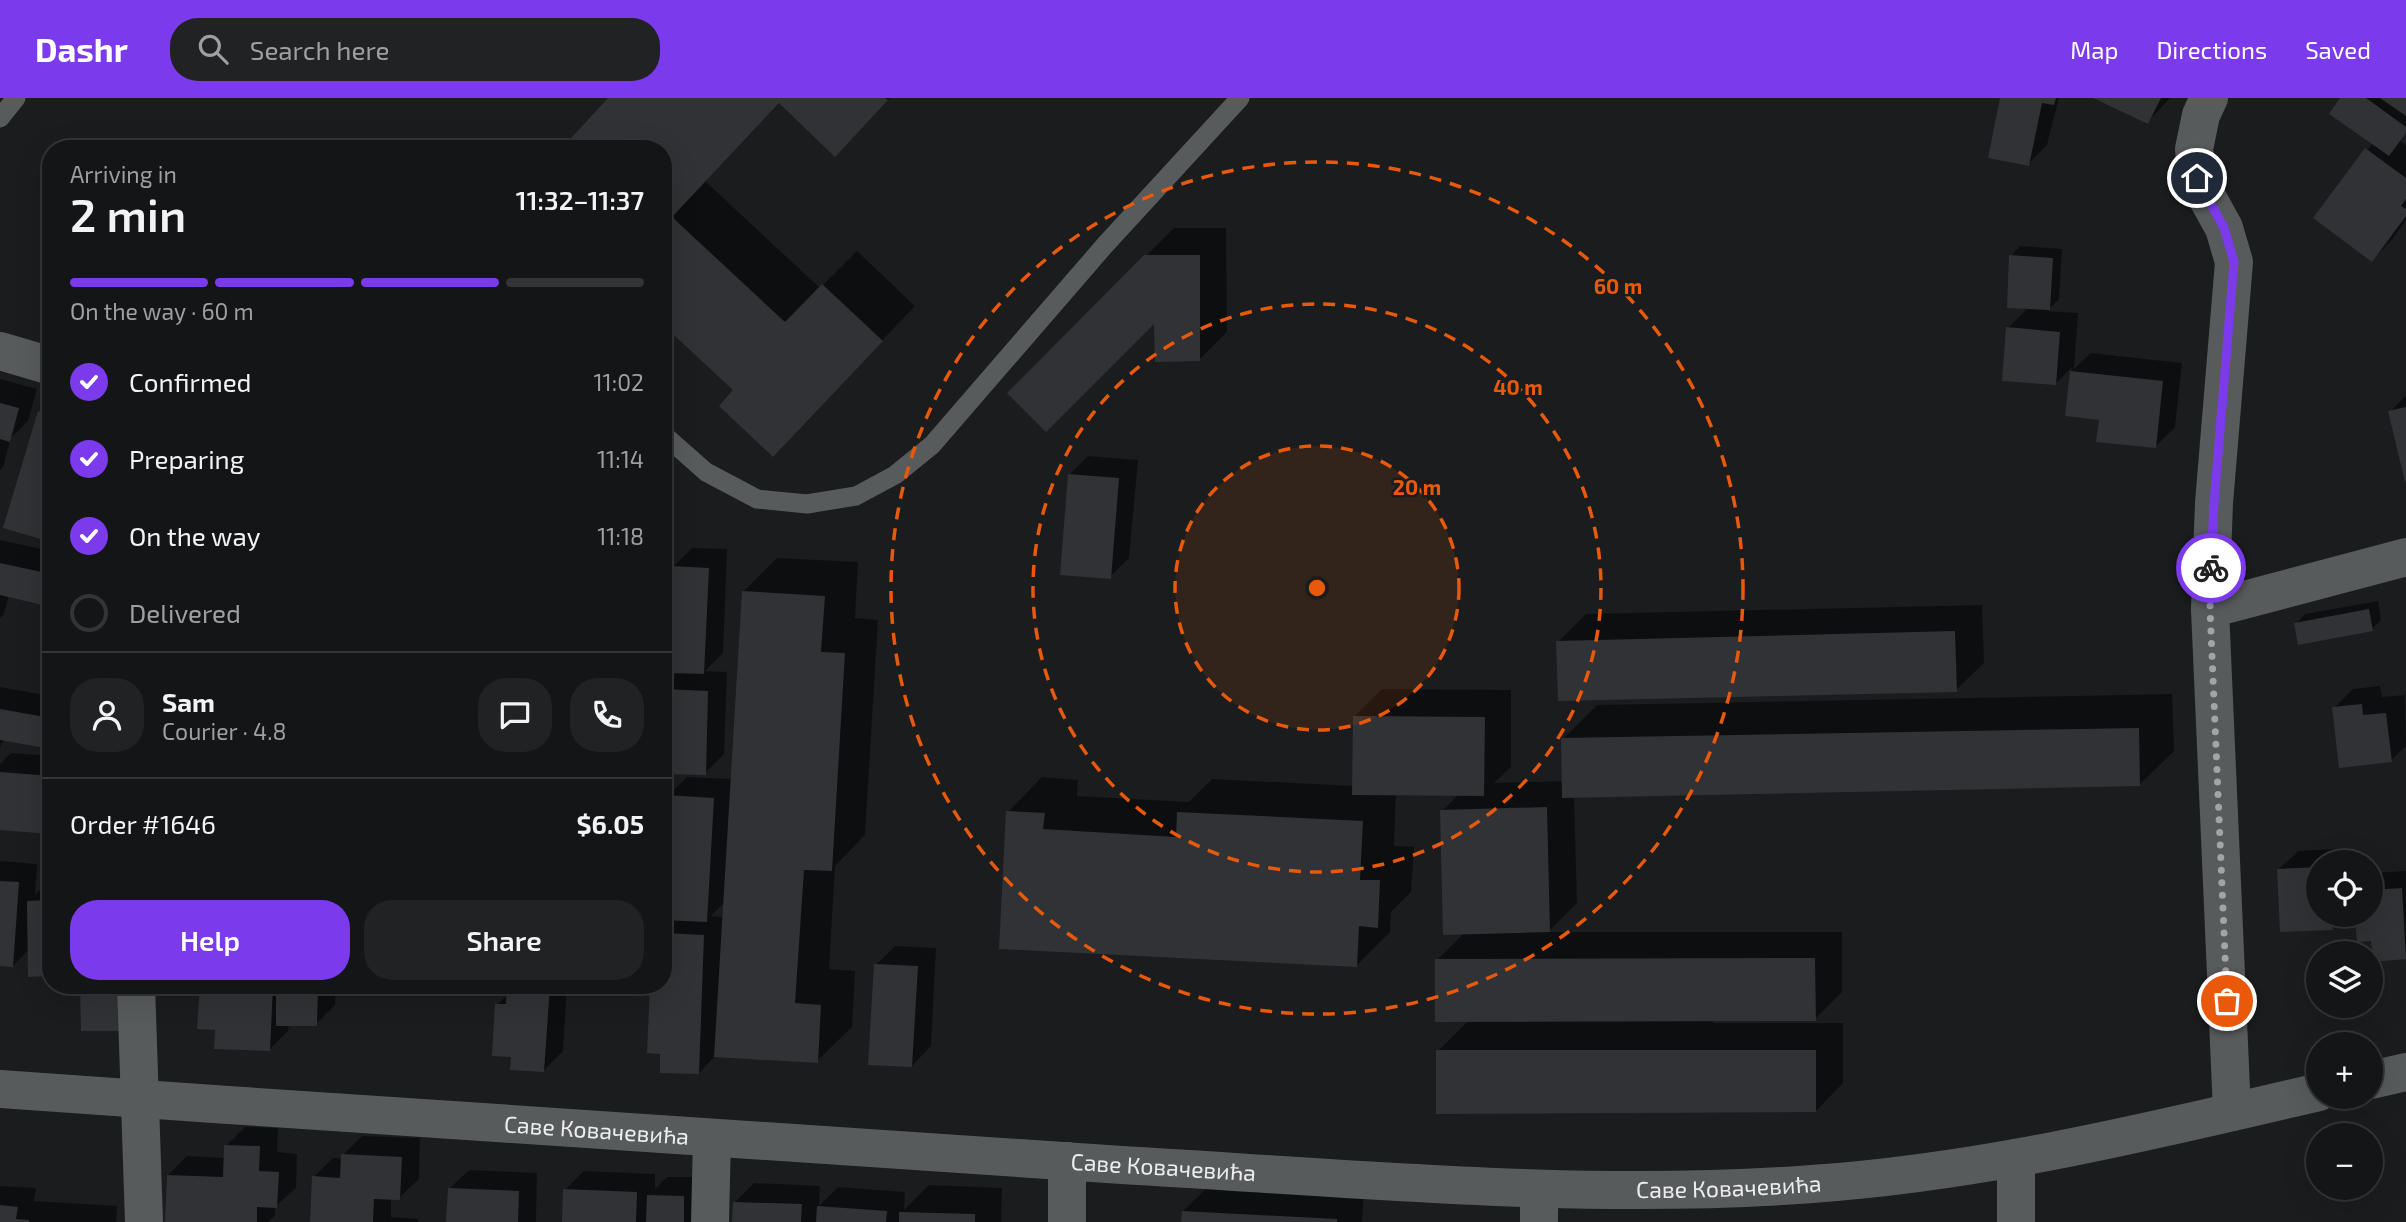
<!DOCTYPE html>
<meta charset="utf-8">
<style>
body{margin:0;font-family:"Exo 2",sans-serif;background:#212223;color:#f1f3f6;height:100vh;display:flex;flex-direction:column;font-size:26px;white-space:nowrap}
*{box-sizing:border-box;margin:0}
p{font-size:23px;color:#9d9fa1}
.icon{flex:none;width:38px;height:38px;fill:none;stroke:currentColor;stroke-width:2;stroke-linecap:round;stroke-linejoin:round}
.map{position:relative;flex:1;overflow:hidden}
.drawer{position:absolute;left:42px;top:42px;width:630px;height:854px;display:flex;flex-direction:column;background:#141516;border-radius:28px;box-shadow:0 7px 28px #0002,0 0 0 2px #333435}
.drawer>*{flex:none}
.tools{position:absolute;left:2306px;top:752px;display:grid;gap:14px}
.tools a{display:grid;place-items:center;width:77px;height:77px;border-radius:50%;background:#141516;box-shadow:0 7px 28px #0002,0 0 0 2px #333435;font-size:35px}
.pin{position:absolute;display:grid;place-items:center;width:60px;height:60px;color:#fff;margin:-30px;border:4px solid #fff;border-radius:50%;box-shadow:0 2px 7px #0007}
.courier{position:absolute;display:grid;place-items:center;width:70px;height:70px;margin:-35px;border:5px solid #7c3aed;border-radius:50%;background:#fff;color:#222;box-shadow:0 2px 9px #0007}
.overview em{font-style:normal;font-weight:600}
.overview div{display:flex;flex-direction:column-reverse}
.overview{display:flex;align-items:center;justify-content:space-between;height:119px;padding:0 28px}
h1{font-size:46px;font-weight:600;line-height:52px}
.bar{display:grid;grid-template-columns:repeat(4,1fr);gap:10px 7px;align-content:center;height:84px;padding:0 28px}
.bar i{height:9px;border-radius:5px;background:#333435}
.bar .current{background:#7c3aed}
.bar p{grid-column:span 4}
.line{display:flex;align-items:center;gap:18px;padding:0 28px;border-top:2px solid #333435}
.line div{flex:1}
.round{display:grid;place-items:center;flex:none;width:74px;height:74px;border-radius:28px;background:#212223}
ol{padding:0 28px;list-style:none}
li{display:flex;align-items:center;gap:21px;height:77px}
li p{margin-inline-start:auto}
li .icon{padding:7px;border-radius:50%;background:#7c3aed;color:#fff;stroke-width:4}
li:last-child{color:#9d9fa1}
li i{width:38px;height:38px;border:4px solid #333435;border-radius:50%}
.action{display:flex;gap:14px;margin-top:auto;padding:14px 28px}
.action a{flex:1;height:80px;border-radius:28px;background:#7c3aed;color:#fff;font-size:28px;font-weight:600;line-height:80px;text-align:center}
.action a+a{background:#212223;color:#f1f3f6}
header{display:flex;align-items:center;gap:42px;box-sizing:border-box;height:98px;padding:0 35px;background:#7c3aed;color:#fff}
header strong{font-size:33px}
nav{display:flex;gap:38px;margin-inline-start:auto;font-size:24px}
.search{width:490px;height:63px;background:#212223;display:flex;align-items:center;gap:18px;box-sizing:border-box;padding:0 24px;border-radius:28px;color:#9d9fa1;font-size:26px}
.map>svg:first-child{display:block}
.shadow{fill:#0007;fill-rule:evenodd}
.building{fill:#313235}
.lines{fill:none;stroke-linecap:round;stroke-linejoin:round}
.service{stroke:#585b5c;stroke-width:19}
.minor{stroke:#585b5c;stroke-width:38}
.done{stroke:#a2a4a5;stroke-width:7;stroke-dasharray:0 12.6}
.route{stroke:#7c3aed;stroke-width:9}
.ring{fill:none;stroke:#e8590c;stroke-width:3.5;stroke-dasharray:12 9}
.labels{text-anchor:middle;stroke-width:5;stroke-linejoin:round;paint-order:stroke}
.street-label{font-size:23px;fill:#ecedee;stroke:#1a1c1e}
.centre{fill:#e8590c;stroke:#1a1c1e;stroke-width:3.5}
.ring-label{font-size:21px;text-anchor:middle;font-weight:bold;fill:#e8590c;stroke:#1a1c1e;stroke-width:5;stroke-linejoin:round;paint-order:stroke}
</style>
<header>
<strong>Dashr</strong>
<div class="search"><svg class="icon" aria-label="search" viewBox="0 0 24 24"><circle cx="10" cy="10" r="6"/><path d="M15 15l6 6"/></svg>Search here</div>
<nav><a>Map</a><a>Directions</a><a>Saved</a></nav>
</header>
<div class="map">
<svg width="2406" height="1124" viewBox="0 0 2406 1124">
<rect width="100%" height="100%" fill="#1a1c1e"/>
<path class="shadow" d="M611,0h279l-55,56 -55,-52 -75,79 115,107 37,-37 58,55 -142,149 -37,-65 -73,-68v-173z
M2002,0h57l-12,47 -19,19z
M2097,0h73l-22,24z
M2342,0h64v35l-6,8 6,4v75l-15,21 -19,19 -57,-42 58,-75z
M1174,130h52l1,104 -27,27 -44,-40 -147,74z
M2020,148l42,3 -3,50 -12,12 31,2 -4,56 17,-16 91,10 -7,64 -19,19 -56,-28 -33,-3 5,-48 -16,16 -48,-55 21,-21 -18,-51z
M0,281l37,10 -9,32 -17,17 -8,29 -3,3z
M2406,297v83l-16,-66z
M51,303v139l-11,-128z
M1088,358l50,4 -9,98 -19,19 -41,-102z
M0,442l51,11v54l-42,-10 -5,19 -4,4z
M692,450l35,1 -4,104 -18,18 22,1 -3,82 -19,19 -42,-1v-94l5,-5 5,-106z
M777,460l81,4 -3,56 23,2 -13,215 -30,31 -6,103 26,2 -3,56 -35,34 -101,-6 -17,18 -36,-88v-61l5,-5h-5l5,-123 19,-19 45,2 11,-187zM725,804l-1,15 -13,-1z
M2378,503l3,19 -9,9 -76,-5 9,-10z
M1982,507l2,58 -28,27 -398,-48 28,-28z
M2380,588l2,11 23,-2 1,51 -15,14 -57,-52 19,-19z
M0,589l51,9v51l-47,-8 -4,8z
M1382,591l129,1v77l-17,16 69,-2v-42l34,-34 575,-11 2,57 -35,34 -565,11 3,107 -29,29h294v60l-27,27 -102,1v3h130v60l-27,28 -378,-60 30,-30 -31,-61 27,-27 -22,-122 17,-17 -63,-1 -2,53 20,1 -3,45 -20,20 -1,20 -34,34 -355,-19 7,-135 34,-35 36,3 -1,16 112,6 23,-23 142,7 1,-70z
M11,655l40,3v76l-51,-4v-64z
M2348,750v15h-29v52h26l-13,13 -50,2 -4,-60 20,-19z
M0,763l37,3 -2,31 13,-13h3v93l-22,-26 -16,17 -13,-1z
M2406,773v86l-31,3 -4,-84 3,-3z
M895,848l41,2 -5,98 -19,20 -36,-101z
M201,887h135l-1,20 -19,19h-27l-1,7 -19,19 -52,-22z
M508,887h59l-4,66 -19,19 -31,-15 -16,-50 11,-11z
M245,1029l33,1 -1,24 20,2 -1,34 -21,19v8l-7,7h-102l2,-47 19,-19 38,2 1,-12z
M362,1038l58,2 -1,41 -20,19h-8v19l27,2v3h-106l2,-45 19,-19 10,1v-4z
M469,1072l68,3 -1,49h-88l1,-33z
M584,1073l71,3v15l12,-12h36l-2,45h-137l1,-32z
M754,1085l66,3 -1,20 19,-19 67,5 -1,18 25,-25 73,3 -1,34h-267l1,-20z
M1211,1086l153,8 -2,30h-179v-11z
M0,1088l36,2 -2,13 83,5 -1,16h-116z"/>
<path class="building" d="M608,0h277l3,2 -53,57 -56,-54 -107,114 113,105 37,-38 61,57 -110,116 -54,-51 14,-16 -70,-65v-176h-102z
M2000,0h56l-2,7 -12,-2 -13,63 -41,-8z
M2093,0h68l-13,26z
M2340,0h26l40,29v6l-17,23 -60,-42z
M2380,0h26v18z
M2365,50l41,30v21l-5,7 5,3v7l-34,46 -59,-44z
M1144,157h56v106l-45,1 -1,-38 -108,108 -39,-39z
M2009,157l44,3 -3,52 -43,-2z
M2006,229l54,5 -4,53 -54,-4z
M2070,273l93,10 -7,67 -60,-6 3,-22 -34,-4z
M0,305l19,5 -9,34 -10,-3z
M2406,309v75h-1l-17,-71z
M38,313l13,4v127l-48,-14z
M1068,376l51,4 -8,101 -51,-4z
M0,465l51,11v33l-51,-12z
M671,468l38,2 -5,106 -37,-1z
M742,493l83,5 -4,56 24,1 -13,218 -28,-1 -9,133 26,2 -3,58 -104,-6z
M2369,511l4,22 -75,14 -4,-22z
M1955,533l2,61 -399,9 -2,-60z
M663,591l45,2 -2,84 -43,-1z
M2362,606l1,11 23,-2 6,49 -53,6 -7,-61z
M0,611l51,9v31l-51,-9z
M1353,618l132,1 -1,79 -132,-1z
M2139,630l1,58 -578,12 -1,-60z
M0,674l51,4v58l-51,-4z
M666,697l48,3 -7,124 -44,-2z
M1547,709l3,125 -107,3 -3,-125z
M1006,713l39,2 -2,16 133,8 1,-25 186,9 -3,59h20l-2,48 -19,-2 -2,41 -358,-18z
M2319,769v48h13l1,15 -53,2 -3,-63z
M0,783l19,1 -6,85 -13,-1z
M2402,790l4,71 -33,3 -2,-21 -14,1 -2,-27h16v-25z
M51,802v76l-23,1 -1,-76z
M663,835l41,2 -5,139 -39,-1v-19l-13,-1 3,-68h13z
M1815,860l1,63 -381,1v-63z
M874,866l44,2 -6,101 -44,-2z
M80,887h40v46h-39z
M200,887h73l-3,66 -56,-2 1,-19 -18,-1z
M276,887h42l-1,41h-41z
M507,887h43l-6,87 -34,-2 1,-13 -19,-1 3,-52h11z
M1436,952h380v62l-380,2z
M224,1047l36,1 -1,25 20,1 -2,36 -20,-1v15h-92l2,-47 56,2z
M341,1056l61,3 -2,43 -26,-1 -1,23h-63l2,-46 28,2z
M448,1090l71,3 -1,31h-72z
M563,1091l74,3 -1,30h-74z
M647,1097l37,1v26h-38z
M733,1104l69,2 -1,18h-69z
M0,1107l18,2 -2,12 13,1v2h-29z
M817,1108l70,5 -1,11h-70z
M1182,1113l155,8v3h-156z
M899,1114l76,2v8h-76z"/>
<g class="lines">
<path class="service" d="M0,20l16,-20
M663,336l43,38 51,27 50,5 49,-8 39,-21 37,-30 173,-200 135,-147"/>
<g class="minor">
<path d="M2209,0l-8,17 -7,34 3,30 27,49 10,34 -20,241 -4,106"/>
<path d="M0,253l51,15"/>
<path d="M136,887l8,237"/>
<path d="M2371,982l35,-8"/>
<path id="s1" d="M0,991c374,26 748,53 1122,76 230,13 460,36 690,19 172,-12 340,-53 507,-92"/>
<path d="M2232,1014l-22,-503 196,-52"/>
<path d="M2016,1060v64"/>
<path d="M1539,1092v32"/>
<path d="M710,1124l2,-83"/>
<path d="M1067,1124v-61"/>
</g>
</g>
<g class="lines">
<path class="done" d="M2211,470l-1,41 17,392"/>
<path class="route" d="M2197,80l27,50 10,34 -20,241 -3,65"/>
</g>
<circle cx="1317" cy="490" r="142" fill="#e8590c" fill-opacity=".12"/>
<g class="ring">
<circle cx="1317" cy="490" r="142"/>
<circle cx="1317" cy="490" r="284"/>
<circle cx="1317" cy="490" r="426"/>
</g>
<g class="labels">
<g class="street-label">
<text dy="8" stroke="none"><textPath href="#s1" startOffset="598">Саве Ковачевића</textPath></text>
<text dy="8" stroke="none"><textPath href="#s1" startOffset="1166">Саве Ковачевића</textPath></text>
<text dy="8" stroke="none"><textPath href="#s1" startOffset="1732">Саве Ковачевића</textPath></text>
</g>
</g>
<circle cx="1317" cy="490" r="10" class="centre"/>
<g class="ring-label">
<text x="1618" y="196">60 m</text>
<text x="1518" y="297">40 m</text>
<text x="1417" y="397">20 m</text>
</g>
</svg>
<div class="tools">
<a><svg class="icon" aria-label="locate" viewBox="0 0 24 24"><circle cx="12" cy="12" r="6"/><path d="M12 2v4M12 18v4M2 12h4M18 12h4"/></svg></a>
<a><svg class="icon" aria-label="layers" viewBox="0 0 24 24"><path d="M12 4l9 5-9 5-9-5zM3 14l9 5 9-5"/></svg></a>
<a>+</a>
<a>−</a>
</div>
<div class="pin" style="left:2227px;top:903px;background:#ea580c"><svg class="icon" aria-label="bag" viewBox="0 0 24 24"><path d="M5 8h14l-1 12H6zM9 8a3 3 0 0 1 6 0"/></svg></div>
<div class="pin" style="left:2197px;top:80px;background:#1f2937"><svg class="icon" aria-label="home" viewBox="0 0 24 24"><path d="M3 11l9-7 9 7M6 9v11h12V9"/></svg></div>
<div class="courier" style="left:2211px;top:470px"><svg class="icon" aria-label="bike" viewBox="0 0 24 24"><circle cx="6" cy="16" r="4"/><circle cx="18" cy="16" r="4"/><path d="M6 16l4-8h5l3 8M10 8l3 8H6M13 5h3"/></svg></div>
<section class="drawer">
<div class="overview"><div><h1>2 min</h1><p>Arriving in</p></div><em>11:32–11:37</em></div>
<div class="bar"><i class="current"></i><i class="current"></i><i class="current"></i><i></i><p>On the way · 60 m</p></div>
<ol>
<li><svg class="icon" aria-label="check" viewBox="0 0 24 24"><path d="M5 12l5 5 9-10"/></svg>Confirmed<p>11:02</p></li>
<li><svg class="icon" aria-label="check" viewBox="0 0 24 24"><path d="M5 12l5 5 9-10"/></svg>Preparing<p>11:14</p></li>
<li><svg class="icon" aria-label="check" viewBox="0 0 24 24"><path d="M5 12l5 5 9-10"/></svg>On the way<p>11:18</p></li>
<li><i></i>Delivered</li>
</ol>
<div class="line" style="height:126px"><a class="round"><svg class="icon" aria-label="person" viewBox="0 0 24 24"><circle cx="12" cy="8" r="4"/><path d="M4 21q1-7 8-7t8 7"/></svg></a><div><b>Sam</b><p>Courier · 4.8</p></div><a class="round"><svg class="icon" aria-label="chat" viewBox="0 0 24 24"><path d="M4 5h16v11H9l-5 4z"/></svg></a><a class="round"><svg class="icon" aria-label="phone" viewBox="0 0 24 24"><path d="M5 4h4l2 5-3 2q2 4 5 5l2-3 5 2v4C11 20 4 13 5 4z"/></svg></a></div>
<div class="line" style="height:91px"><div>Order #1646</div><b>$6.05</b></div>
<div class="action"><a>Help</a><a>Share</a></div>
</section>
</div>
